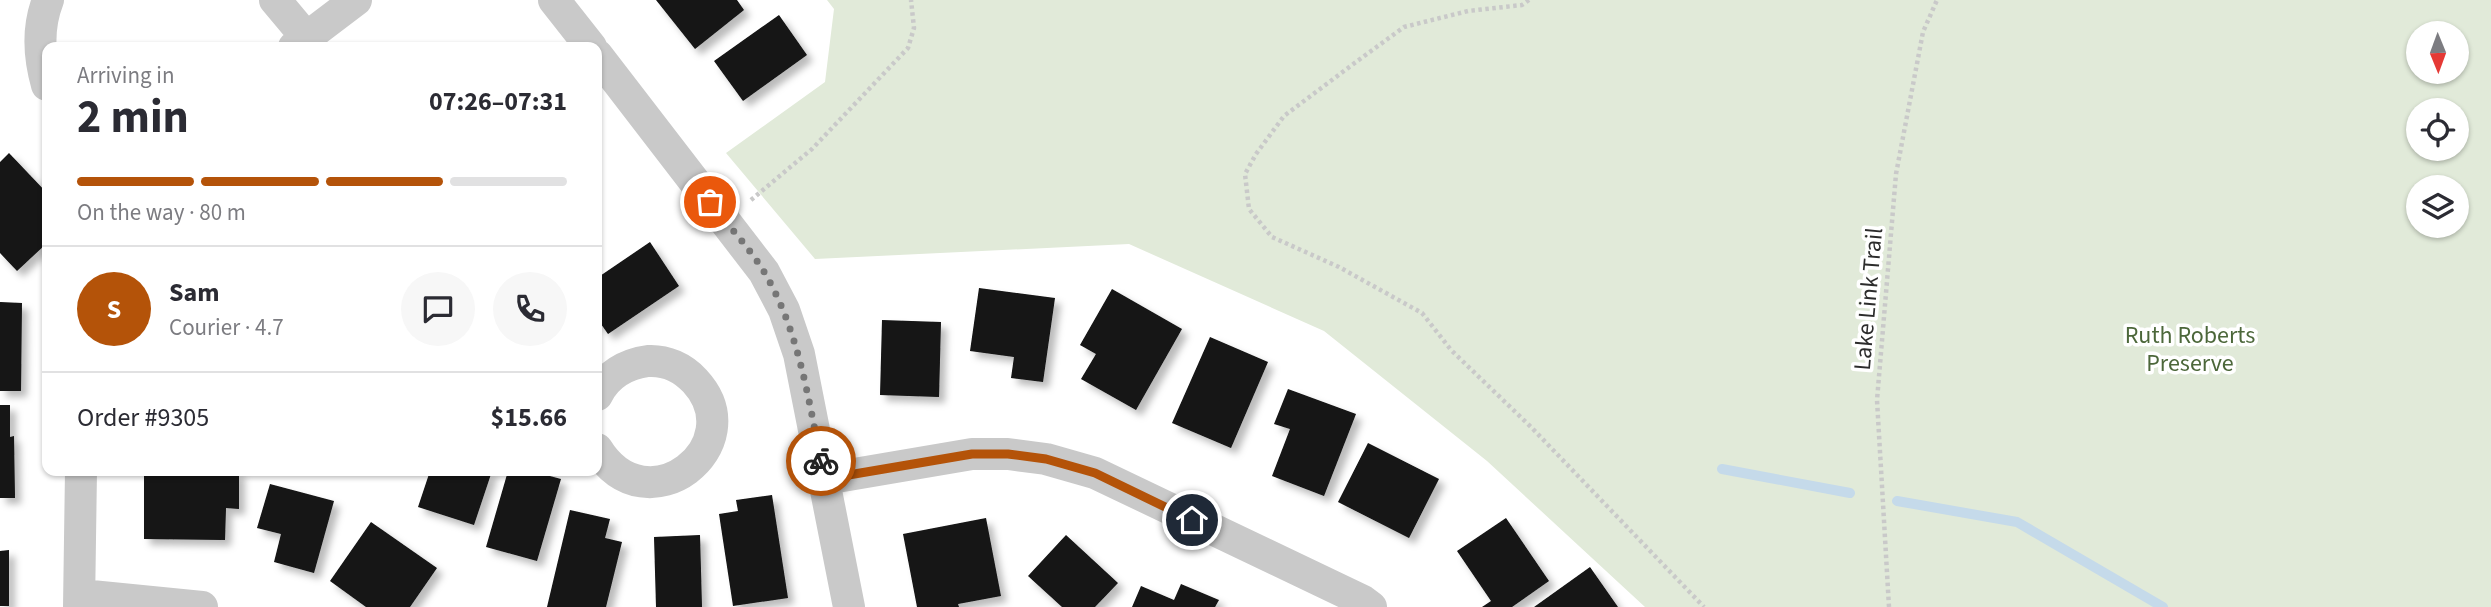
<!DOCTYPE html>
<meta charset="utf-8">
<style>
body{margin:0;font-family:"Source Sans 3",sans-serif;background:#f7f7f7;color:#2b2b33;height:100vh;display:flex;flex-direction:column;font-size:26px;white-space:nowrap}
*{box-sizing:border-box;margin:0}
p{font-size:23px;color:#7c7c81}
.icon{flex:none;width:38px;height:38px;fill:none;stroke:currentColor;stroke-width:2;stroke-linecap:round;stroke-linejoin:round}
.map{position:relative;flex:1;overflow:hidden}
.sheet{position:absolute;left:42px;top:42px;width:560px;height:434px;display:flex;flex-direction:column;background:#fff;border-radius:14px;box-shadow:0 2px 5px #0004}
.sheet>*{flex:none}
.needle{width:46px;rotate:179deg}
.fabs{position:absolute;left:2406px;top:21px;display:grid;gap:14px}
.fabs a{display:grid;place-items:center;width:63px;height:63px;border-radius:50%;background:#fff;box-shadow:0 2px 5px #0004;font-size:35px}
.pin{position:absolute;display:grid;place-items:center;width:60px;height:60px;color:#fff;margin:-30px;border:4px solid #fff;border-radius:50%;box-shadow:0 2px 7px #0007}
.courier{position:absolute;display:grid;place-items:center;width:70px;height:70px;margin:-35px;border:5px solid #b45309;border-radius:50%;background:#fff;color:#222;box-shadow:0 2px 9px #0007}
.head em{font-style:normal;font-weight:700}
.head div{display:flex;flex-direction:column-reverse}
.head{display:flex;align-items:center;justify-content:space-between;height:119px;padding:0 35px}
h1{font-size:46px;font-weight:700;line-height:52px}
.bar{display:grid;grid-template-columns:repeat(4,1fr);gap:10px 7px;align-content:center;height:84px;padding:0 35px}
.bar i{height:9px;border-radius:5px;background:#e1e1e2}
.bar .selected{background:#b45309}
.bar p{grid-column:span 4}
.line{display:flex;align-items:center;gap:18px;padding:0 35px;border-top:2px solid #e1e1e2}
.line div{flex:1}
.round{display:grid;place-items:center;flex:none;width:74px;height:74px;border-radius:37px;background:#f7f7f7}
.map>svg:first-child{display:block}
.green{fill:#e1ead9;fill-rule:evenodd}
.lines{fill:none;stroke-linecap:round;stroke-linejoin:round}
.stream{stroke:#c5daea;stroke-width:10}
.building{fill:#131313;filter:url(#shadow)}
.path{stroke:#c9c9c9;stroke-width:4.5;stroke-dasharray:3.5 3.5;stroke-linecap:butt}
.minor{stroke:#c9c9c9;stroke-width:32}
.done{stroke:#767676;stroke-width:7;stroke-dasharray:0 12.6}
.route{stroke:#b45309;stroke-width:9}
.labels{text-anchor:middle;stroke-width:7;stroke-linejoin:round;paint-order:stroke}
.street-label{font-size:24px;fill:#2c2c2c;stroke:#fff}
.park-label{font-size:24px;fill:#4c673a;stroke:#fff}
</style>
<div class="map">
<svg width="2491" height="607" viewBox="0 0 2491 607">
<defs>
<filter id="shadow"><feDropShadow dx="6" dy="6" stdDeviation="3.5" flood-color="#0004"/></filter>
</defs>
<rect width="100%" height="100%" fill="#fff"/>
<path class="green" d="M827,0h1664v607h-846l-158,-146 -163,-130 -195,-87 -314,15 -89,-106 99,-71 9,-73zM2418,33h39v39h-39zM2418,110h39v39h-39zM2418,187h39v39h-39z"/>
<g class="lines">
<path class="stream" d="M1722,469l128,24
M1897,501l120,21 146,85"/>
</g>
<path class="building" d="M656,0h81l7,10 -49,39z
M779,15l28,40 -64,46 -29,-40z
M9,153l38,40v50l-30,28 -17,-18v-91z
M650,242l29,44 -71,48 -7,-10 -4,3v-49z
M979,288l76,10 -12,84 -32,-4 3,-21 -44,-6z
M1112,289l70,40 -46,81 -55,-31 15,-25 -16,-9z
M0,302l22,1 -1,88h-21z
M882,320l59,2 -2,75 -59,-2z
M1210,337l58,25 -37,86 -59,-25z
M1288,389l68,25 -32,82 -52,-20 18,-47 -16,-5z
M0,405h10v32l4,-1 1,62h-15z
M1368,443l71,36 -30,59 -71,-36z
M144,471h95v38l-13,-1 -1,32 -81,-1z
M430,471h62l-18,54 -56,-18z
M508,471h40l-2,4 15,4 -24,82 -51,-14z
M270,484l64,17 -20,72 -40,-11 7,-28 -24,-6z
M772,495l16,103 -55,8 -14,-92 19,-3 -2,-11z
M570,510l40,9 -5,19 17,4 -16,65h-59z
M986,518l15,78 -43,8 1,3h-42l-14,-73z
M1506,518l43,63 -37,26h-30l9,-6 -34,-50z
M371,522l66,46 -27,39h-44l-36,-26z
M700,535l2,72h-46l-2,-70z
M1066,535l52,48 -23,24h-33l-34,-31z
M9,550v56h-9v-55z
M1590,567l28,40h-84z
M1181,584l38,16 -4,7h-83l9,-21 33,14z"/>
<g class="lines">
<path class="path" d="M1529,0l-7,5 -54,6 -64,16 -48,35 -72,54 -28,38 -11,20 4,35 23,28 67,30 83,46 29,37 80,77 173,180
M751,200l61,-51 96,-101 6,-20 -3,-28
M1889,607l-12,-207 19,-226 27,-142 14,-32"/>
<path class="minor" d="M275,0l31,37
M554,0l37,47
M294,47l62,-47
M597,55l167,217 20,38 15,44 50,253
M47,85c-8,-28 -10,-57 1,-85
M597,395c10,-20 29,-31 51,-34 18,-1 35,7 47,20 59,64 -48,149 -98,68
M825,479l147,-25h36l38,5 49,14 268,128 8,6
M81,595l121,12
M79,607l2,-136"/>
</g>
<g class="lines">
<path class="done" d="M710,202c18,24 41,47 56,73 33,58 42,122 55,186"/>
<path class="route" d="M821,461l4,18 147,-25h36l38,5 49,14 97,47"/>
</g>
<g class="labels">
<g class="street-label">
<text transform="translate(1868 299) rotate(-85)" y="8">Lake Link Trail</text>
</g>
<g class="park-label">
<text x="2190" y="343">Ruth Roberts<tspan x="2190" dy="28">Preserve</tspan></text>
</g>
</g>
</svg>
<div class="fabs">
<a><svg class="needle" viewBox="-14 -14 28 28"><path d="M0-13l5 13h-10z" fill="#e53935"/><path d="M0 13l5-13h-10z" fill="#7c7c81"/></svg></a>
<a><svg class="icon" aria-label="locate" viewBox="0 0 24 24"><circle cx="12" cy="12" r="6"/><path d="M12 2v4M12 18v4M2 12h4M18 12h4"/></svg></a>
<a><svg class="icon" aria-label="layers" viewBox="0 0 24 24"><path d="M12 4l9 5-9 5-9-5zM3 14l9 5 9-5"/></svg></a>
</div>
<div class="pin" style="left:710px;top:202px;background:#ea580c"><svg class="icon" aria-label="bag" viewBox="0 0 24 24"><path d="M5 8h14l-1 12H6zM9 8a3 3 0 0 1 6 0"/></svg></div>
<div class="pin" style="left:1192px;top:520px;background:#1f2937"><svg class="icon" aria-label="home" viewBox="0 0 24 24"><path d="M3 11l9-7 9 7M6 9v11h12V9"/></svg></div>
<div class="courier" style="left:821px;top:461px"><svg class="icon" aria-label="bike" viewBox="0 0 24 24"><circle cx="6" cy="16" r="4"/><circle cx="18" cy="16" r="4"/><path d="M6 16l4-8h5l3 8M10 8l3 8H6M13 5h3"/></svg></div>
<section class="sheet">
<div class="head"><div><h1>2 min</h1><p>Arriving in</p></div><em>07:26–07:31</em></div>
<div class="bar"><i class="selected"></i><i class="selected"></i><i class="selected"></i><i></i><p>On the way · 80 m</p></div>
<div class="line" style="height:126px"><b class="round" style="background:#b45309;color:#fff">S</b><div><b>Sam</b><p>Courier · 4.7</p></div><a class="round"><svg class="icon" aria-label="chat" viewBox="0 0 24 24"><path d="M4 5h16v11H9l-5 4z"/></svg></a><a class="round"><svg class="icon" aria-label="phone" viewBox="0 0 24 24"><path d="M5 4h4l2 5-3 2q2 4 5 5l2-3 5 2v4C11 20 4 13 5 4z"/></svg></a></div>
<div class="line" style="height:91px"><div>Order #9305</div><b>$15.66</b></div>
</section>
</div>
